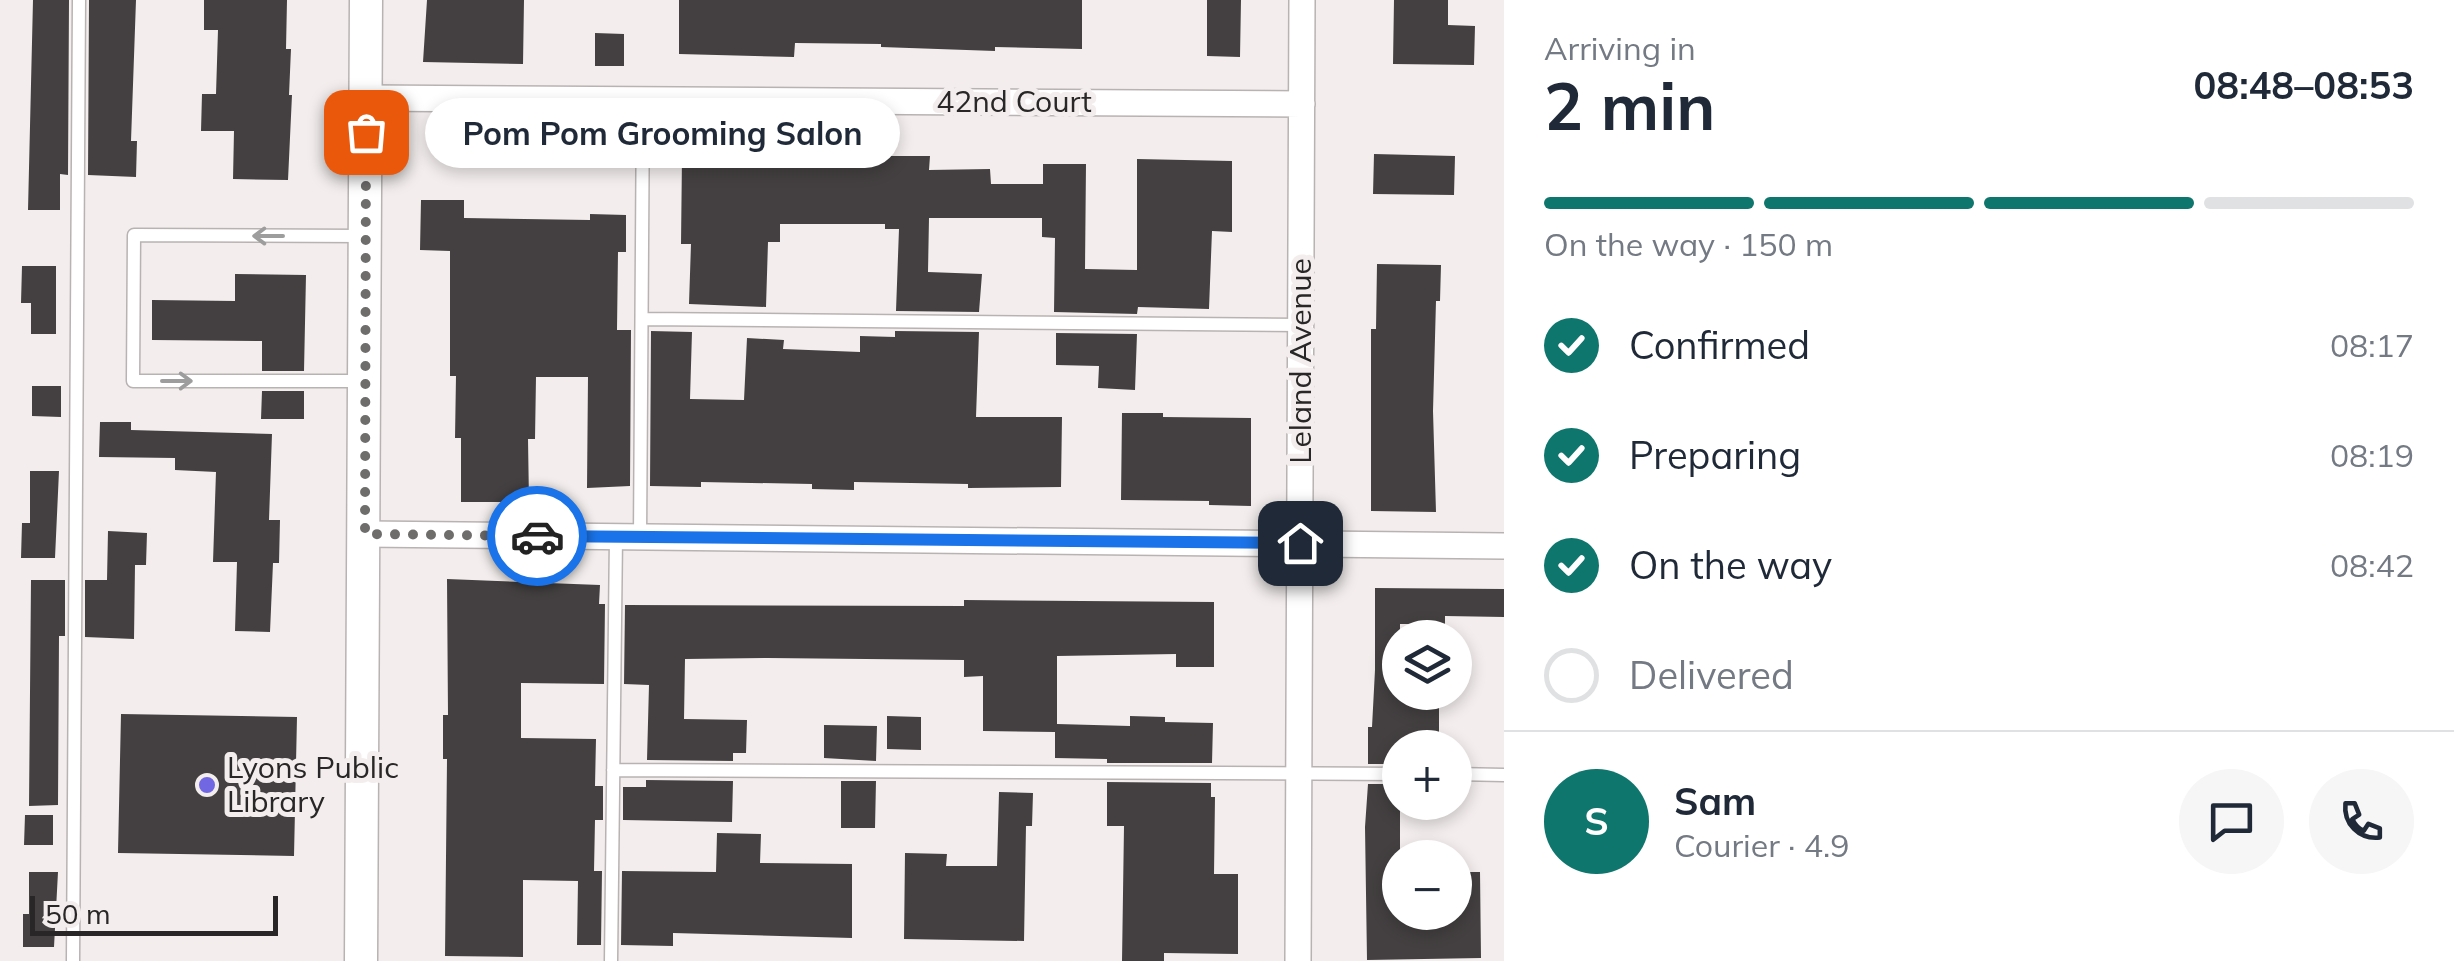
<!DOCTYPE html>
<meta charset="utf-8">
<style>
body{margin:0;font-family:Mulish,sans-serif;background:#f6f6f7;color:#1f2937;height:100vh;display:flex;flex-direction:column;font-size:38px;white-space:nowrap}
*{box-sizing:border-box;margin:0}
p{font-size:32px;color:#747a83}
.icon{flex:none;width:55px;height:55px;fill:none;stroke:currentColor;stroke-width:2;stroke-linecap:round;stroke-linejoin:round}
.map{position:relative;flex:1;overflow:hidden}
.side{display:flex;flex-direction:column;background:#fff;width:950px}
.side>*{flex:none}
.fabs{position:absolute;left:1382px;top:620px;display:grid;gap:20px}
.fabs a{display:grid;place-items:center;width:90px;height:90px;border-radius:50%;background:#fff;box-shadow:0 5px 15px #0003;font-size:50px}
.scale{position:absolute;left:30px;bottom:25px;width:248px;box-sizing:border-box;padding-left:10px;border:5px solid #282626;border-top:0;font-size:28px;line-height:35px;white-space:nowrap;color:#282626;-webkit-text-stroke:8px #f3eeed;paint-order:stroke}
.pin{position:absolute;display:grid;place-items:center;width:85px;height:85px;color:#fff;margin:-42px;border-radius:20px;box-shadow:0 5px 15px #0006}
.courier{position:absolute;display:grid;place-items:center;width:100px;height:100px;margin:-50px;border:8px solid #1a73e8;border-radius:50%;background:#fff;color:#222;box-shadow:0 2px 12px #0007}
.bubble{position:absolute;height:70px;border-radius:35px;background:#fff;box-shadow:0 5px 15px #0003;font-size:32px;font-weight:700;line-height:70px;text-align:center}
.summary em{font-style:normal;font-weight:700}
.summary div{display:flex;flex-direction:column-reverse}
.summary{display:flex;align-items:center;justify-content:space-between;height:170px;padding:0 40px}
h1{font-size:65px;font-weight:700;line-height:75px}
.bar{display:grid;grid-template-columns:repeat(4,1fr);gap:15px 10px;align-content:center;height:120px;padding:0 40px}
.bar i{height:12px;border-radius:8px;background:#e0e1e3}
.bar .current{background:#0f766e}
.bar p{grid-column:span 4}
.line{display:flex;align-items:center;gap:25px;padding:0 40px;border-top:2px solid #e0e1e3}
.line div{flex:1}
.round{display:grid;place-items:center;flex:none;width:105px;height:105px;border-radius:52px;background:#f6f6f7}
ol{padding:0 40px;list-style:none}
li{display:flex;align-items:center;gap:30px;height:110px}
li p{margin-inline-start:auto}
li .icon{padding:10px;border-radius:50%;background:#0f766e;color:#fff;stroke-width:4}
li:last-child{color:#747a83}
li i{width:55px;height:55px;border:5px solid #e0e1e3;border-radius:50%}
main{display:flex;flex:1;min-height:0}
.map>svg:first-child{display:block}
.building{fill:#444041}
.lines{fill:none;stroke-linecap:round;stroke-linejoin:round}
.service-casing{stroke:#b8b3b2;stroke-width:15}
.minor-casing{stroke:#b8b3b2;stroke-width:28}
.tertiary-casing{stroke:#b8b3b2;stroke-width:35}
.service{stroke:#fff;stroke-width:12}
.minor{stroke:#fff;stroke-width:25}
.tertiary{stroke:#fff;stroke-width:32}
.oneway{stroke:#9e9d9d}
.done{stroke:#6f6c6c;stroke-width:10;stroke-dasharray:0 18}
.route{stroke:#1a73e8;stroke-width:12}
.poi-dot{fill:#7167e2;stroke:#f3eeed;stroke-width:4}
.labels{text-anchor:middle;stroke-width:10;stroke-linejoin:round;paint-order:stroke}
.street-label{font-size:30px;fill:#282626;stroke:#f3eeed}
.poi-label{font-size:30px;fill:#282626;stroke:#f3eeed;text-anchor:start}
</style>
<main>
<div class="map">
<svg width="1504" height="961" viewBox="0 0 1504 961">
<rect width="100%" height="100%" fill="#f3eeed"/>
<path class="building" d="M33,0h36l-1,175 -8,-1v36h-32z
M89,0h47l-5,141h6l-1,36 -48,-2z
M204,0h83l-1,49h5l-2,46h3l-4,85 -55,-1 1,-48h-33l1,-37h14l2,-64h-14z
M427,0h97l-1,64 -100,-2z
M679,0h403v49l-87,-2v4l-114,-4v-3l-86,-1 -1,14 -115,-3z
M1207,0h34l-1,57 -33,-1z
M1394,0h54v25l27,1 -1,39 -81,-1z
M595,33l29,1v32h-29z
M809,150h49v6h72l-1,14 61,-1 1,15h52v-20h43l-1,105 52,1v-111l95,2v71l-20,-1 -3,78 -71,-2 -1,7 -83,-2 1,-74 -13,-1v-19h-113l-1,54 54,2 -3,38 -83,-1 3,-82h-14v-5h-105v18h-12l-2,65 -77,-3 2,-60h-10l1,-88 127,-1z
M1374,154l81,2 -1,39 -81,-1z
M421,200h43v18l126,2v-6l36,1v37h-8l-1,78h14l-1,156 -43,2 1,-111h-52l-1,62h-7l1,63h-68v-64h-6l1,-62h-6v-125l-30,-1z
M1377,264l64,1 -1,36h-4l-3,110 3,101 -65,-1v-182h5z
M22,266h34v68h-25v-31h-10z
M235,274l71,1 -2,96h-42v-30l-110,-1v-40l83,1z
M651,331l41,1 -2,67 54,1 3,-62 37,2 -1,9 77,3v-16l35,1v-6l84,1 -3,85h86l-1,70 -93,1v-4l-114,-2v8l-42,-1v-5l-111,-2v5l-51,-1z
M1056,333l81,1 -2,56 -37,-2 1,-22 -43,-1z
M32,386h29v31l-29,-1z
M262,391h42v28h-43z
M1122,413h41v4l88,1v88l-42,-1v-4l-88,-1z
M100,422h31v8l141,4 -3,86h11l-1,43h-6l-3,69 -35,-1 2,-69h-24l3,-90 -41,-2v-12l-76,-1z
M30,471h29l-4,87h-34l1,-35h8z
M108,531l39,2 -1,32h-11l-1,74 -49,-2v-57h22z
M447,579l153,6 -1,19h6l-1,80 -83,-1v55l75,1 -1,47h8v34h-8l-1,51h8l-1,74h-24l1,-64 -55,-1v77l-78,-1 2,-197h-4v-44h5z
M31,580h34v56h-6l-1,169 -29,1z
M1375,588l129,1v28l-59,-1v8h-45v68h39v56h-39v16h-32v-37h4l3,-57z
M964,600l250,2v65h-38v-13l-119,2v68l73,2v-10l35,1v5l48,1 -1,40h-105v-4l-52,-1v-26l-72,-1v-55l-19,1v-17l-196,-2 -83,1 -1,60 63,1 -1,33h-13v8l-86,-1 2,-75 -25,-1 1,-79 339,1z
M121,714l176,3 -3,139 -176,-3z
M887,716l34,1v33l-34,-1z
M824,725l53,1 -1,35 -52,-3z
M646,780l87,1 -1,41 -109,-2v-33h23z
M841,781h35l-1,47h-34z
M1107,782l104,1v14h4l-1,77h24v80l-74,-1v8h-42l2,-135h-17z
M1368,784h32v128h55v-40h25l1,86 -114,2 -2,-133z
M999,792l34,1 -1,33h-6l-2,115 -120,-2 1,-86 42,1 -1,12h51z
M25,815h28v30h-29z
M717,833l44,1 -1,29 92,1v74l-179,-5v13l-52,-1 1,-74 94,1z
M29,872h29l-4,75h-31v-33h6z"/>
<g class="lines">
<g class="service-casing">
<path id="service" d="M642,319l659,6
M362,381h-229l1,-146 229,1
M640,537l3,-437
M613,770l787,4
M1455,774l49,1
M73,961l6,-961
M611,961l5,-425"/>
</g>
<g class="minor-casing">
<path id="minor" d="M366,98l936,6
M365,534l1139,12
M1298,961l4,-961"/>
</g>
<g class="tertiary-casing">
<path id="tertiary" d="M361,961l5,-961"/>
</g>
<use href="#service" class="service"/>
<use href="#minor" class="minor"/>
<use href="#tertiary" class="tertiary"/>
</g>
<defs><path id="oneway-shaft" d="M-6 0H5M1.5-3L5.5 0L1.5 3" fill="none" stroke-width="1.6" stroke-linecap="round" stroke-linejoin="round" transform="scale(2.5)"/></defs>
<g class="oneway">
<use href="#oneway-shaft" transform="translate(268 236) rotate(-180)"/>
<use href="#oneway-shaft" transform="translate(177 381)"/>
</g>
<g class="lines">
<path class="done" d="M366,132l-1,402 172,2"/>
<path class="route" d="M537,536l763,7"/>
</g>
<circle class="poi-dot" cx="207" cy="785" r="10"/>
<g class="labels">
<g class="street-label">
<text x="1014" y="112">42nd Court</text>
<text transform="translate(1301 361) rotate(-90)" y="10">Leland Avenue</text>
</g>
<g class="poi-label">
<text x="227" y="778">Lyons Public<tspan x="227" dy="34">Library</tspan></text>
</g>
</g>
</svg>
<div class="fabs">
<a><svg class="icon" aria-label="layers" viewBox="0 0 24 24"><path d="M12 4l9 5-9 5-9-5zM3 14l9 5 9-5"/></svg></a>
<a>+</a>
<a>−</a>
</div>
<div class="scale">50 m</div>
<div class="pin" style="left:366px;top:132px;background:#ea580c"><svg class="icon" aria-label="bag" viewBox="0 0 24 24"><path d="M5 8h14l-1 12H6zM9 8a3 3 0 0 1 6 0"/></svg></div>
<div class="pin" style="left:1300px;top:543px;background:#1f2937"><svg class="icon" aria-label="home" viewBox="0 0 24 24"><path d="M3 11l9-7 9 7M6 9v11h12V9"/></svg></div>
<div class="courier" style="left:537px;top:536px"><svg class="icon" aria-label="car" viewBox="0 0 24 24"><path d="M5 17H2v-5l4-1 3-4h7l3 4 3 1v5h-3M9 17h6M6 11h13"/><circle cx="7" cy="17" r="2"/><circle cx="17" cy="17" r="2"/></svg></div>
<div class="bubble" style="left:425px;top:98px;width:475px">Pom Pom Grooming Salon</div>
</div>
<section class="side">
<div class="summary"><div><h1>2 min</h1><p>Arriving in</p></div><em>08:48–08:53</em></div>
<div class="bar"><i class="current"></i><i class="current"></i><i class="current"></i><i></i><p>On the way · 150 m</p></div>
<ol>
<li><svg class="icon" aria-label="check" viewBox="0 0 24 24"><path d="M5 12l5 5 9-10"/></svg>Confirmed<p>08:17</p></li>
<li><svg class="icon" aria-label="check" viewBox="0 0 24 24"><path d="M5 12l5 5 9-10"/></svg>Preparing<p>08:19</p></li>
<li><svg class="icon" aria-label="check" viewBox="0 0 24 24"><path d="M5 12l5 5 9-10"/></svg>On the way<p>08:42</p></li>
<li><i></i>Delivered</li>
</ol>
<div class="line" style="height:180px"><b class="round" style="background:#0f766e;color:#fff">S</b><div><b>Sam</b><p>Courier · 4.9</p></div><a class="round"><svg class="icon" aria-label="chat" viewBox="0 0 24 24"><path d="M4 5h16v11H9l-5 4z"/></svg></a><a class="round"><svg class="icon" aria-label="phone" viewBox="0 0 24 24"><path d="M5 4h4l2 5-3 2q2 4 5 5l2-3 5 2v4C11 20 4 13 5 4z"/></svg></a></div>
</section>
</main>
